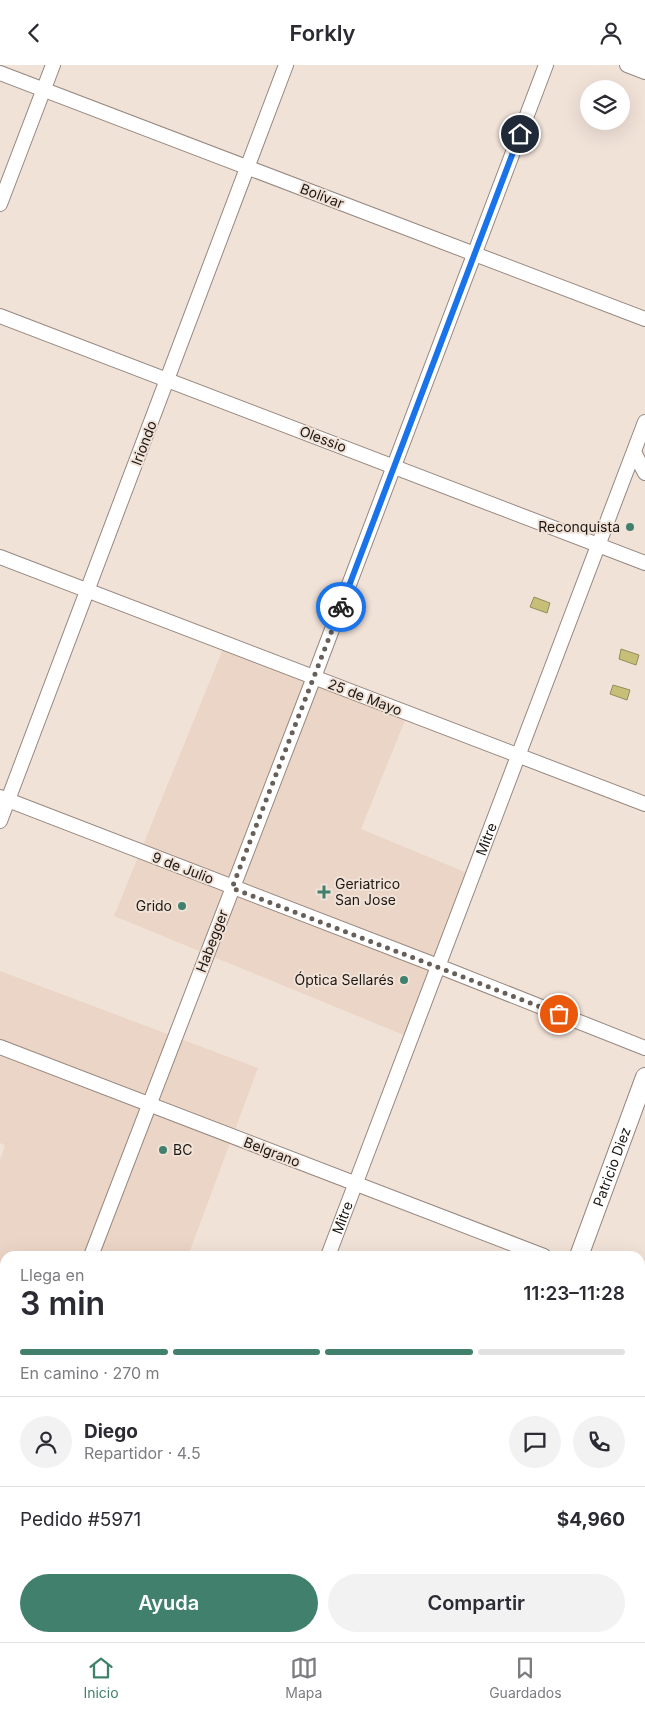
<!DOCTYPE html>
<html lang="es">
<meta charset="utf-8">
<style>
body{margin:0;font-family:Inter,sans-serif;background:#f2f2f3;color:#2b2b33;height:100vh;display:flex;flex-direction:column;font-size:19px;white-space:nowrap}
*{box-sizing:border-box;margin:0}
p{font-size:16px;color:#7c7c81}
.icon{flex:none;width:28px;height:28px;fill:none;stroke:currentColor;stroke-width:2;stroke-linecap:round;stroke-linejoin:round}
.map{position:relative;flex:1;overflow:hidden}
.details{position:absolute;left:0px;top:1186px;width:645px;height:391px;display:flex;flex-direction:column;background:#fff;border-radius:15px 15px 0 0;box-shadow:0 5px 20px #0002}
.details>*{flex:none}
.controls{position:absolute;left:580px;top:15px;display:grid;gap:10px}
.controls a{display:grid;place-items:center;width:50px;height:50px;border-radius:50%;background:#fff;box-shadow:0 5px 20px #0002;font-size:25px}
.pin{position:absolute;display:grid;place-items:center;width:42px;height:42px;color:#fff;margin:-21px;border:2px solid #fff;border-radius:50%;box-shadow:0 1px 5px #0007}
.courier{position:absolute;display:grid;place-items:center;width:50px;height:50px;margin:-25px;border:4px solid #1a73e8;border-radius:50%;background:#fff;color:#222;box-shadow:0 1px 6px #0007}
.summary em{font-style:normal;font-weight:600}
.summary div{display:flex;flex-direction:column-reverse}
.summary{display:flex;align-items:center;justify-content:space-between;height:85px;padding:0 20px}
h1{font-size:32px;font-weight:600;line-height:38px}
.bar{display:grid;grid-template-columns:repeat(4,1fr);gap:8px 5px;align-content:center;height:60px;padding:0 20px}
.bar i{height:6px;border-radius:4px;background:#e1e1e2}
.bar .on{background:#41806d}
.bar p{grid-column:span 4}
.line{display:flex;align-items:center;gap:12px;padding:0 20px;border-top:1px solid #e1e1e2}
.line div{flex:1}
.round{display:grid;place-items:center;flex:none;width:52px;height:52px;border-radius:26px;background:#f2f2f3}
.action{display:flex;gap:10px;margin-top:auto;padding:10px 20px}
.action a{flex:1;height:58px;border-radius:30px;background:#41806d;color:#fff;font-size:20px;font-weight:600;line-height:58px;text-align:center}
.action a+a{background:#f2f2f3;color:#2b2b33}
header{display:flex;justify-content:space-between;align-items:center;height:65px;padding:0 20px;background:#fff;font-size:22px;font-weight:600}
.menu{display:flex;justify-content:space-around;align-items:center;height:70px;border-top:1px solid #e1e1e2;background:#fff;font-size:14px;color:#7c7c81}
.menu a{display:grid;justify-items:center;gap:2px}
.menu .on{color:#41806d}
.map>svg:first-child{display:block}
.built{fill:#ebd5c6}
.green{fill:#f9bec6}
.water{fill:#c7bf78;stroke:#948d5a}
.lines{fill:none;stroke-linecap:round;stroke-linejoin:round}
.minor-casing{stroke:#96887f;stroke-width:16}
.major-casing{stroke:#96887f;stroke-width:20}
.path{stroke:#978c84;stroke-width:2.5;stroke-dasharray:4 4;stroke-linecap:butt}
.minor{stroke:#fff;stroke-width:14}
.major{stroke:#fff;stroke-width:18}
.done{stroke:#675f59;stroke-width:5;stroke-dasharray:0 9}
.route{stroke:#1a73e8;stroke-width:6}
.poi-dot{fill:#41806d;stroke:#f1e2d8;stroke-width:2}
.labels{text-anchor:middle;stroke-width:4;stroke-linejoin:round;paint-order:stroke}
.street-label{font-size:14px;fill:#1d1814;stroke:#f1e2d8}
.poi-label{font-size:14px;fill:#1d1814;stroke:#f1e2d8;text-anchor:end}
</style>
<header><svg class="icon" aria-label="back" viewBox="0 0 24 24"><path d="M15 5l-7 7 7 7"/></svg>Forkly<svg class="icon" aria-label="person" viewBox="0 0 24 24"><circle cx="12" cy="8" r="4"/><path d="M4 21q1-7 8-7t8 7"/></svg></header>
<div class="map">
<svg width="645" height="1577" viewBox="0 0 645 1577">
<rect width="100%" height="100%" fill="#f1e2d8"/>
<path class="built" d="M227,574l181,74 -47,116 116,48 -66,161 -297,-122z
M0,906l258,97 -70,188h-183v277l-5,-2v-371l5,-15 -5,-2z"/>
<path class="green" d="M640,1513l5,2v14l-5,13z
M218,1573v-1l410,1 -1,4h-411z"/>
<path class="water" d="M534,532l16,6 -3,10 -17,-6z
M621,584l18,6 -3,10 -17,-6z
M613,620l17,5 -3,10 -17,-6z"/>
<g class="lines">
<g class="minor-casing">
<g id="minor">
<path d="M627,0l18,7"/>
<path d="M0,8l645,246"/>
<path d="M0,139l53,-139"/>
<path d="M0,251l645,247"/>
<path d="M634,387l11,21"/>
<path d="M0,492l645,247"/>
<path d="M0,732l438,169 207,82"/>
<path d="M0,756l286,-756"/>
<path d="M0,982l544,209"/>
<path d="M91,1191l223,-579 232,-612"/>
<path id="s1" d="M328,1191l317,-834"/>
<path d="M0,1227l5,2"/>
<path d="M640,1228l5,2"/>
<path d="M0,1432l5,-13"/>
<path d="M0,1470l5,2"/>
</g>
</g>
<g class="major-casing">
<g id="major">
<path id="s2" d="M579,1191l66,-179"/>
<path d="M640,1464l5,2"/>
<path d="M640,1491l5,2"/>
<path d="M180,1577l2,-5"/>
<path d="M203,1577l2,-5"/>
<path d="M643,1577l2,-4"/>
</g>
</g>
<path class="path" d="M640,1522l5,-3
M295,1572l13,5
M385,1572l2,5
M541,1572l2,5
M389,1577l6,-5
M395,1577l12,-2 10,2
M451,1577l1,-5
M524,1577l9,-5"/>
<use href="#minor" class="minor"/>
<use href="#major" class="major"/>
</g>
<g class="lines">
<path class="done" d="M341,542l-109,281 327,126"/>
<path class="route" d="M341,542l179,-473"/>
</g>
<g class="poi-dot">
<circle cx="630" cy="462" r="5"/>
<path d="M321.5 819.5h5v5h5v5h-5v5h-5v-5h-5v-5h5z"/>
<circle cx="182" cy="841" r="5"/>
<circle cx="404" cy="915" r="5"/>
<circle cx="163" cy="1085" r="5"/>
</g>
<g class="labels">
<g class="street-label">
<text transform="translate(322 131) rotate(21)" y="5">Bolívar</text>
<text transform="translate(323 374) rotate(21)" y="5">Olessio</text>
<text transform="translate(144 378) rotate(-69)" y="5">Iriondo</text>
<text transform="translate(365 632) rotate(21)" y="5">25 de Mayo</text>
<text dy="5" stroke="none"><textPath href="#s1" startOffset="446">Mitre</textPath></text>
<text transform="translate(183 803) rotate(21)" y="5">9 de Julio</text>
<text transform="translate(212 876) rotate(-69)" y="5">Habegger</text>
<text transform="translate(272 1087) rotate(21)" y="5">Belgrano</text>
<text dy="5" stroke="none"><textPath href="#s2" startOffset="95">Patricio Diez</textPath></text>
<text dy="5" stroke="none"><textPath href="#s1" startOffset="41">Mitre</textPath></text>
</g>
<g class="poi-label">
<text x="620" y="467">Reconquista</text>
<text x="335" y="824" text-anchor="start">Geriatrico<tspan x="335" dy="16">San Jose</tspan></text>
<text x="172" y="846">Grido</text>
<text x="394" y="920">Óptica Sellarés</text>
<text x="173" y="1090" text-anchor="start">BC</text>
</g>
</g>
</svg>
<div class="controls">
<a><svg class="icon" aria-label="layers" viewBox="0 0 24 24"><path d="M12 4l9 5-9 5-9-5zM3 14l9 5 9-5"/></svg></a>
</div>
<div class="pin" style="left:559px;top:949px;background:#ea580c"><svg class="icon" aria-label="bag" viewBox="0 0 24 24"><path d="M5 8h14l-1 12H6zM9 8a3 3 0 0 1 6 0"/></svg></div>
<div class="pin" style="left:520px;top:69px;background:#1f2937"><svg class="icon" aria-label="home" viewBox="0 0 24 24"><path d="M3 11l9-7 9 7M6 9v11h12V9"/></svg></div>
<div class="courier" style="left:341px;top:542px"><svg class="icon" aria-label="bike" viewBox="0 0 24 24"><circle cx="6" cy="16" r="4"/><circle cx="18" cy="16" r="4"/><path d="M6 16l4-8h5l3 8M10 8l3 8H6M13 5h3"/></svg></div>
<section class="details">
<div class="summary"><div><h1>3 min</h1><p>Llega en</p></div><em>11:23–11:28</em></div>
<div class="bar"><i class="on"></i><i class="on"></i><i class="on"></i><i></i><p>En camino · 270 m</p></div>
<div class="line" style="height:90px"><a class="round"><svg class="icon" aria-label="person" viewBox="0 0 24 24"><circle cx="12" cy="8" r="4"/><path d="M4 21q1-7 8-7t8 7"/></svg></a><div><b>Diego</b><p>Repartidor · 4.5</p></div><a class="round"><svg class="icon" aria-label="chat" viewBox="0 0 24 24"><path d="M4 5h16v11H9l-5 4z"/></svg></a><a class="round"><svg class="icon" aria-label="phone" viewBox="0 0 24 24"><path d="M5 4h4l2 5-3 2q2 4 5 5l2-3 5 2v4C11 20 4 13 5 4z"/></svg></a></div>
<div class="line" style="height:65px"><div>Pedido #5971</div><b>$4,960</b></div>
<div class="action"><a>Ayuda</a><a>Compartir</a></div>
</section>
</div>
<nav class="menu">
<a class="on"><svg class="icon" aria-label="home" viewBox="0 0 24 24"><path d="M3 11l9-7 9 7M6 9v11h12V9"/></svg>Inicio</a>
<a><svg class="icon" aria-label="map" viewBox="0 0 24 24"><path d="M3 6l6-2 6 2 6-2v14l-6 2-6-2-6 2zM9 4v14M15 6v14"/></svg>Mapa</a>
<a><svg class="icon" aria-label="saved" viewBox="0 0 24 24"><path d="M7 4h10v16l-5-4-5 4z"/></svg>Guardados</a>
</nav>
